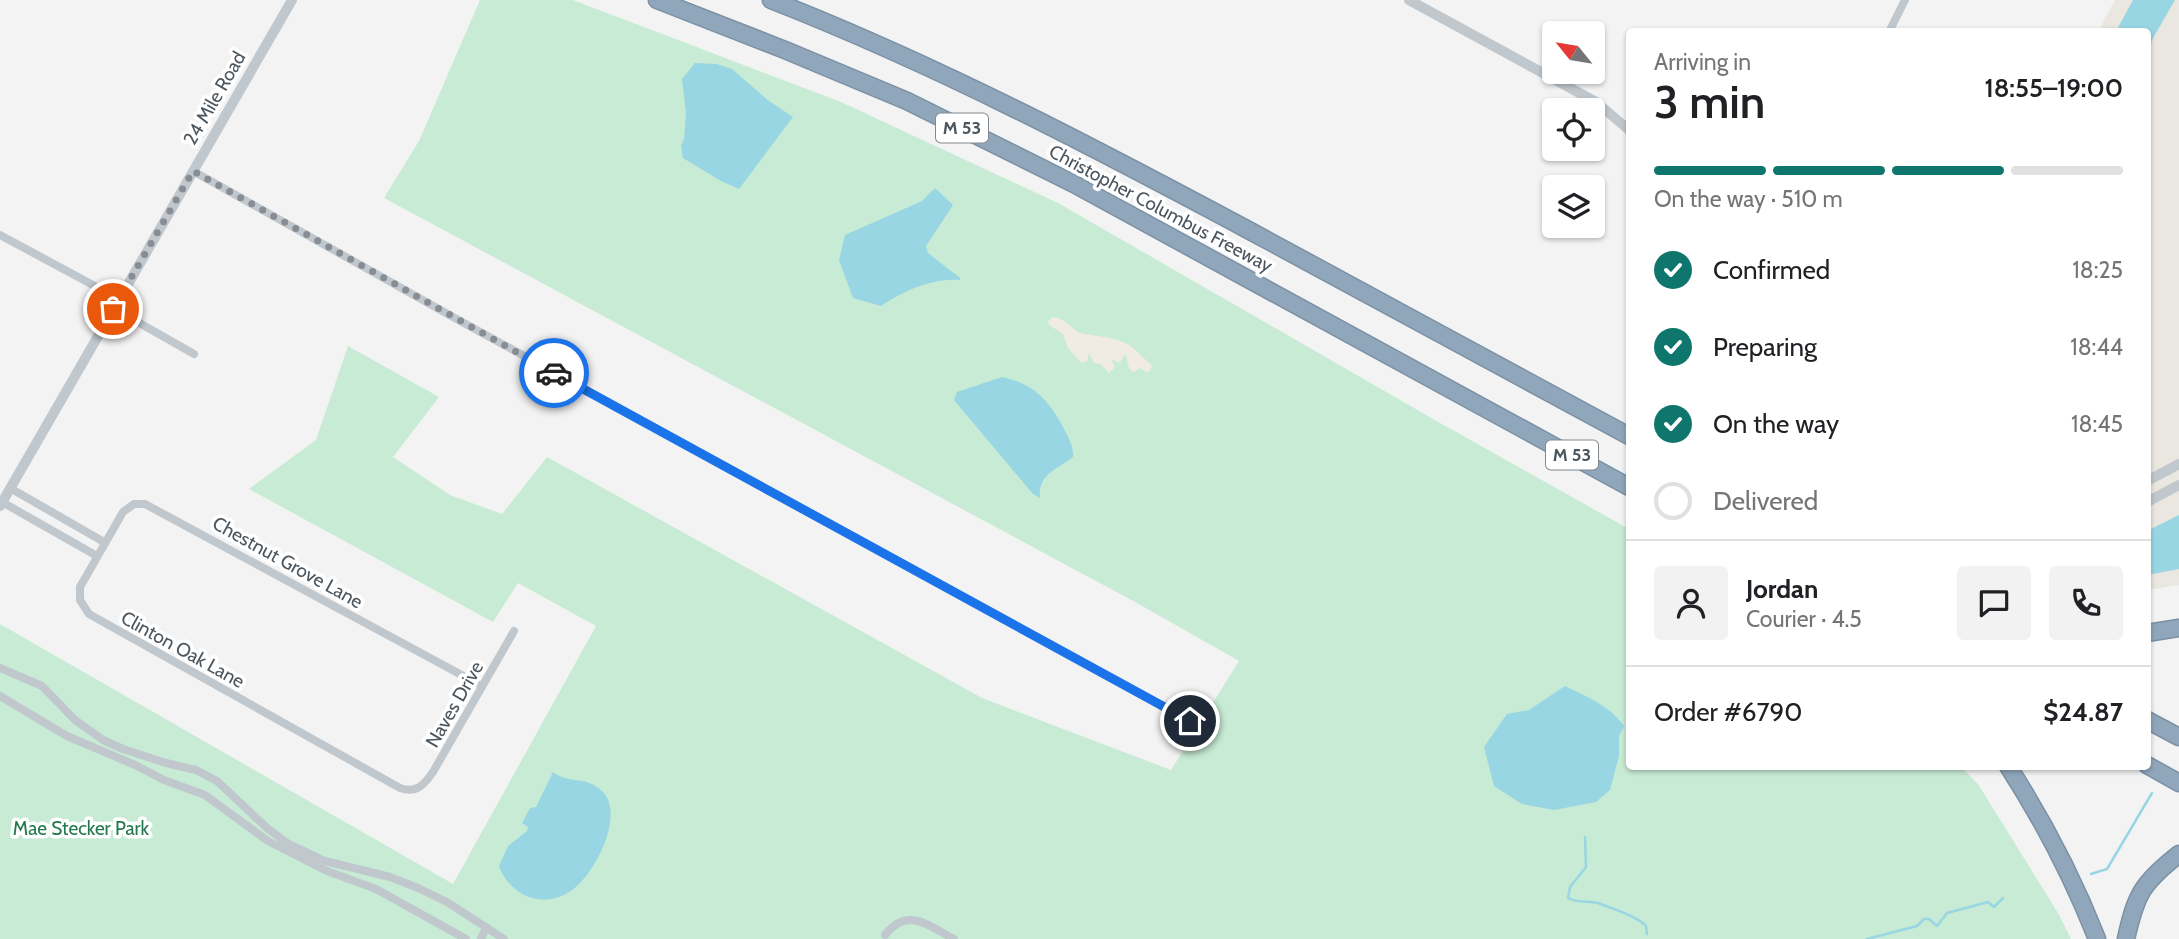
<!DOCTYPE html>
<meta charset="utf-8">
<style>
body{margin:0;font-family:Cabin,sans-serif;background:#f2f2f2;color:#202124;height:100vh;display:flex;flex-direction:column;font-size:26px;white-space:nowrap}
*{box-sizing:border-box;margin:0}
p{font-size:23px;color:#757577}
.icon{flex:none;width:38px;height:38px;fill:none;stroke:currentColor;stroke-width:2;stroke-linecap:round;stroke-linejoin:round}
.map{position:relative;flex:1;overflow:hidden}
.details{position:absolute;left:1626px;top:28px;width:525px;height:742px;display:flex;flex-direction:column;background:#fff;border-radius:7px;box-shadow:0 2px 5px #0004}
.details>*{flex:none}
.needle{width:46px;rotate:300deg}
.controls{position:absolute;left:1542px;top:21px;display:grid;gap:14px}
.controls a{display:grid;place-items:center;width:63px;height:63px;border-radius:7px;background:#fff;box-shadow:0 2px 5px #0004;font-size:35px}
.pin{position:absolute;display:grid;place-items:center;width:60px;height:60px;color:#fff;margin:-30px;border:4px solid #fff;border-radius:50%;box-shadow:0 2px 7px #0007}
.courier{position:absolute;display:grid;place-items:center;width:70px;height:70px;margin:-35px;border:5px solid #1a73e8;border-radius:50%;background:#fff;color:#222;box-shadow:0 2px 9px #0007}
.summary em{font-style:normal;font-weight:600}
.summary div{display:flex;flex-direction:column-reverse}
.summary{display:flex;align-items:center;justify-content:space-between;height:119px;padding:0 28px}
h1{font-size:46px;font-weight:600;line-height:52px}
.bar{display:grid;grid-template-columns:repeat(4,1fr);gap:10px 7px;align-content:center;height:84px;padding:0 28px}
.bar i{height:9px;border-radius:5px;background:#e0e0e0}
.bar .on{background:#0f766e}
.bar p{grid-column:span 4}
.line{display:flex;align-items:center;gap:18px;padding:0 28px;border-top:2px solid #e0e0e0}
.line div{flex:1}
.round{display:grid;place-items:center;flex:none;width:74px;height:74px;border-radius:7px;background:#f2f2f2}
ol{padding:0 28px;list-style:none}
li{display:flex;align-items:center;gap:21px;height:77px}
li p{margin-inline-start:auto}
li .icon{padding:7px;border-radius:50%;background:#0f766e;color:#fff;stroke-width:4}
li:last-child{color:#757577}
li i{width:38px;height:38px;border:4px solid #e0e0e0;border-radius:50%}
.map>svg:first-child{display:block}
.commercial{fill:#eae7e0}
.green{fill:#c7ebd4}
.sand{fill:#f0ebe3}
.water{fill:#99d6e3}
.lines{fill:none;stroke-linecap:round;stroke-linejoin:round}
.stream{stroke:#99d6e3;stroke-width:2.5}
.motorway-casing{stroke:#7b91a6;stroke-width:19}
.minor{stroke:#c0c7cd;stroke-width:8}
.tertiary{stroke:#c0c7cd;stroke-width:10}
.motorway{stroke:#90a6ba;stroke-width:16}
.done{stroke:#878d92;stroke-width:7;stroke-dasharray:0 12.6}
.route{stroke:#1a73e8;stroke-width:9}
.labels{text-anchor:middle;stroke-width:7;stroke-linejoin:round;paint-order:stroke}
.shield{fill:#fff;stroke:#82898e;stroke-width:2}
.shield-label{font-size:18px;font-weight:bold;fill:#4c565e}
.street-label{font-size:19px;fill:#4c565e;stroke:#fff}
.park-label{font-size:19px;fill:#23794c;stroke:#fff}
</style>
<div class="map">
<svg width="2179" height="939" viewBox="0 0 2179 939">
<rect width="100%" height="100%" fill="#f4f3f3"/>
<path class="commercial" d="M2115,0h64v585l-32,5v-558h-49z"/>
<path class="green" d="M480,0h93l268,102 217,101 375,216 196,110v237l332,1 17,17 80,129 13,26h-2071v-315l453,260 143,-258 -78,-43 -25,39 -244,-133 67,-49 32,-94 91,51 -46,60 57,38 52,19 45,-57 435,241 189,72 68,-109 -102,-58 -753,-405 35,-57z"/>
<path class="sand" d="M1053,317c14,1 19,14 28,16 15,4 34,3 48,12 8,5 13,13 21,18l2,4 -4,6 -8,-5 -6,4c-9,-5 -5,-11 -9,-18l-5,9 -9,-4 4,8 -6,6 -9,-9 -6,-1 -5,-10 -2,8 -6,2 -13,-15 -5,-14 -14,-9 -1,-4z"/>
<path class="water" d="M2133,0h42l-23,40 -2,12 -3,2v-22l-31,-1z
M695,63l22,1 15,5 37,32 24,16 -54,72 -18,-8 -38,-23 -2,-12 3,-7 2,-26 -4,-34z
M935,188l18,17 -27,41 2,7 32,25v2c-29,-2 -56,11 -79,26l-28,-8 -14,-38 6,-25 77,-34z
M1002,377c31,7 45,21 60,48 5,10 12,21 11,32 -16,13 -35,16 -33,41l-7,-4 -79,-94 3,-8z
M2179,515v54l-32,6v-44z
M1565,686c21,10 45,20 59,40l-5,10v20l-9,34 -14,12 -42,8 -32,-6 -28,-18 -10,-39 23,-33 22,-4z
M553,772c18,13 31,3 48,18 25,22 -4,78 -24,96 -28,25 -65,14 -78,-20l9,-20 19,-15 1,-4 -6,-4 8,-15 6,-1z"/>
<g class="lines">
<path class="stream" d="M1585,837l1,30 -16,20 -2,11c11,6 22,2 33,6 12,5 36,12 45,22l1,8
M2091,874l16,-5 45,-76
M1867,939l50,-13 7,-7h5l8,7 10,-13 41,-11 6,5 9,-9"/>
<g class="motorway-casing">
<path id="motorway" d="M657,0l128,50 122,51 167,83 555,303
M771,0c166,65 324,148 481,232 126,68 251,136 377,204
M2147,633l32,-5
M2147,720l32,17
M2147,765l32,18
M2008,766c36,56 65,112 89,173
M2126,939c10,-45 16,-56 53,-85"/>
</g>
<path class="minor" d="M1889,32l16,-32
M193,171l260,146 737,404
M0,235l119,64
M113,308l81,46
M10,488l94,54
M2,502l95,54
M0,668l42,18 33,34 28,20 20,9 43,14 30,7 21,11 50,47 20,15 38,18 65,16 28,11 29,14 57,37
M482,686l-337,-182h-11l-11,8 -43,75v13l9,14 311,174c16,6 24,-3 33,-16l81,-141
M0,696l67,40 68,29 29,15 41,15 63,46 59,30 49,18 90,50
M1185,730l12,-20
M885,935c23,-29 44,-9 69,4
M481,939l5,-12"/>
<path class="tertiary" d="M1409,0l187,102 33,28
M2147,481l32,-17
M2147,502l32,-17
M0,506l292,-506"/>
<use href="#motorway" class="motorway"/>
</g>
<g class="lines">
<path class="done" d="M113,309l80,-138 361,202"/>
<path class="route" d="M554,373l636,348"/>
</g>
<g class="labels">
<g class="shield">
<rect x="936" y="113.5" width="52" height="29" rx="5"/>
<rect x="1546" y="440.5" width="52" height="29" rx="5"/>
</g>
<g class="shield-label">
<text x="962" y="134">M 53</text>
<text x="1572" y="461">M 53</text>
</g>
<g class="street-label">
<text transform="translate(214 98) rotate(-60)" y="7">24 Mile Road</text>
<text transform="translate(1161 208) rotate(28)" y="7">Christopher Columbus Freeway</text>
<text transform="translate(288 562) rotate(29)" y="7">Chestnut Grove Lane</text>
<text transform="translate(183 649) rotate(29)" y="7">Clinton Oak Lane</text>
<text transform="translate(454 704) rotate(-60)" y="7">Naves Drive</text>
</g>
<g class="park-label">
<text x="81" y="835">Mae Stecker Park</text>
</g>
</g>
</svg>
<div class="controls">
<a><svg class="needle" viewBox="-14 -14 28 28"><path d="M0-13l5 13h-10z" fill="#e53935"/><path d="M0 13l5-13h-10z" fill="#757577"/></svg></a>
<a><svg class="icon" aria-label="locate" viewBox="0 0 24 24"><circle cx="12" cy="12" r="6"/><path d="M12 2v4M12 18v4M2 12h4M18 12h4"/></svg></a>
<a><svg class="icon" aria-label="layers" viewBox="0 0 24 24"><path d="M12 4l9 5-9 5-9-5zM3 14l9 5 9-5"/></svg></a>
</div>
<div class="pin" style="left:113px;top:309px;background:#ea580c"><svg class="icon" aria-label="bag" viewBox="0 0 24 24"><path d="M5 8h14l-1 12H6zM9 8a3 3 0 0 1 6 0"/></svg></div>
<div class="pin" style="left:1190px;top:721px;background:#1f2937"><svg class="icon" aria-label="home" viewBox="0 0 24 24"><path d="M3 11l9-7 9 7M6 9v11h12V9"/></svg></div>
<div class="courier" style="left:554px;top:373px"><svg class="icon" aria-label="car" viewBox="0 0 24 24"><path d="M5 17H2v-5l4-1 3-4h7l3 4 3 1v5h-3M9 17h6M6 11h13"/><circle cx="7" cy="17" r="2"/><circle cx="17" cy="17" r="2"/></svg></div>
<section class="details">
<div class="summary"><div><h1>3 min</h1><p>Arriving in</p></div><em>18:55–19:00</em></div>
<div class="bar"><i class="on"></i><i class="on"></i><i class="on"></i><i></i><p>On the way · 510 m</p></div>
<ol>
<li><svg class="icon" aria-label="check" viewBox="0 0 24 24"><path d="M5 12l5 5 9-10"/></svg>Confirmed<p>18:25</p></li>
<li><svg class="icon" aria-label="check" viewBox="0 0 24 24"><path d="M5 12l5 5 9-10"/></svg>Preparing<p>18:44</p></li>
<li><svg class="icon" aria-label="check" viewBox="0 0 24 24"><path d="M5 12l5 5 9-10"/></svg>On the way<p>18:45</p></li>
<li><i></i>Delivered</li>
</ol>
<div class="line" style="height:126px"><a class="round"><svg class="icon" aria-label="person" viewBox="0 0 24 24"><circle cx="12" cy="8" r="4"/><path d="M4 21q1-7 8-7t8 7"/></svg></a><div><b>Jordan</b><p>Courier · 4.5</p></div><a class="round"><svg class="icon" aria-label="chat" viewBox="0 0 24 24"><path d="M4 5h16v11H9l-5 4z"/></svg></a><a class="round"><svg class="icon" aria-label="phone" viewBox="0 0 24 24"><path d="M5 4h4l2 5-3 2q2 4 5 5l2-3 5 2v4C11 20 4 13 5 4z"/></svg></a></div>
<div class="line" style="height:91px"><div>Order #6790</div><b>$24.87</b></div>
</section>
</div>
